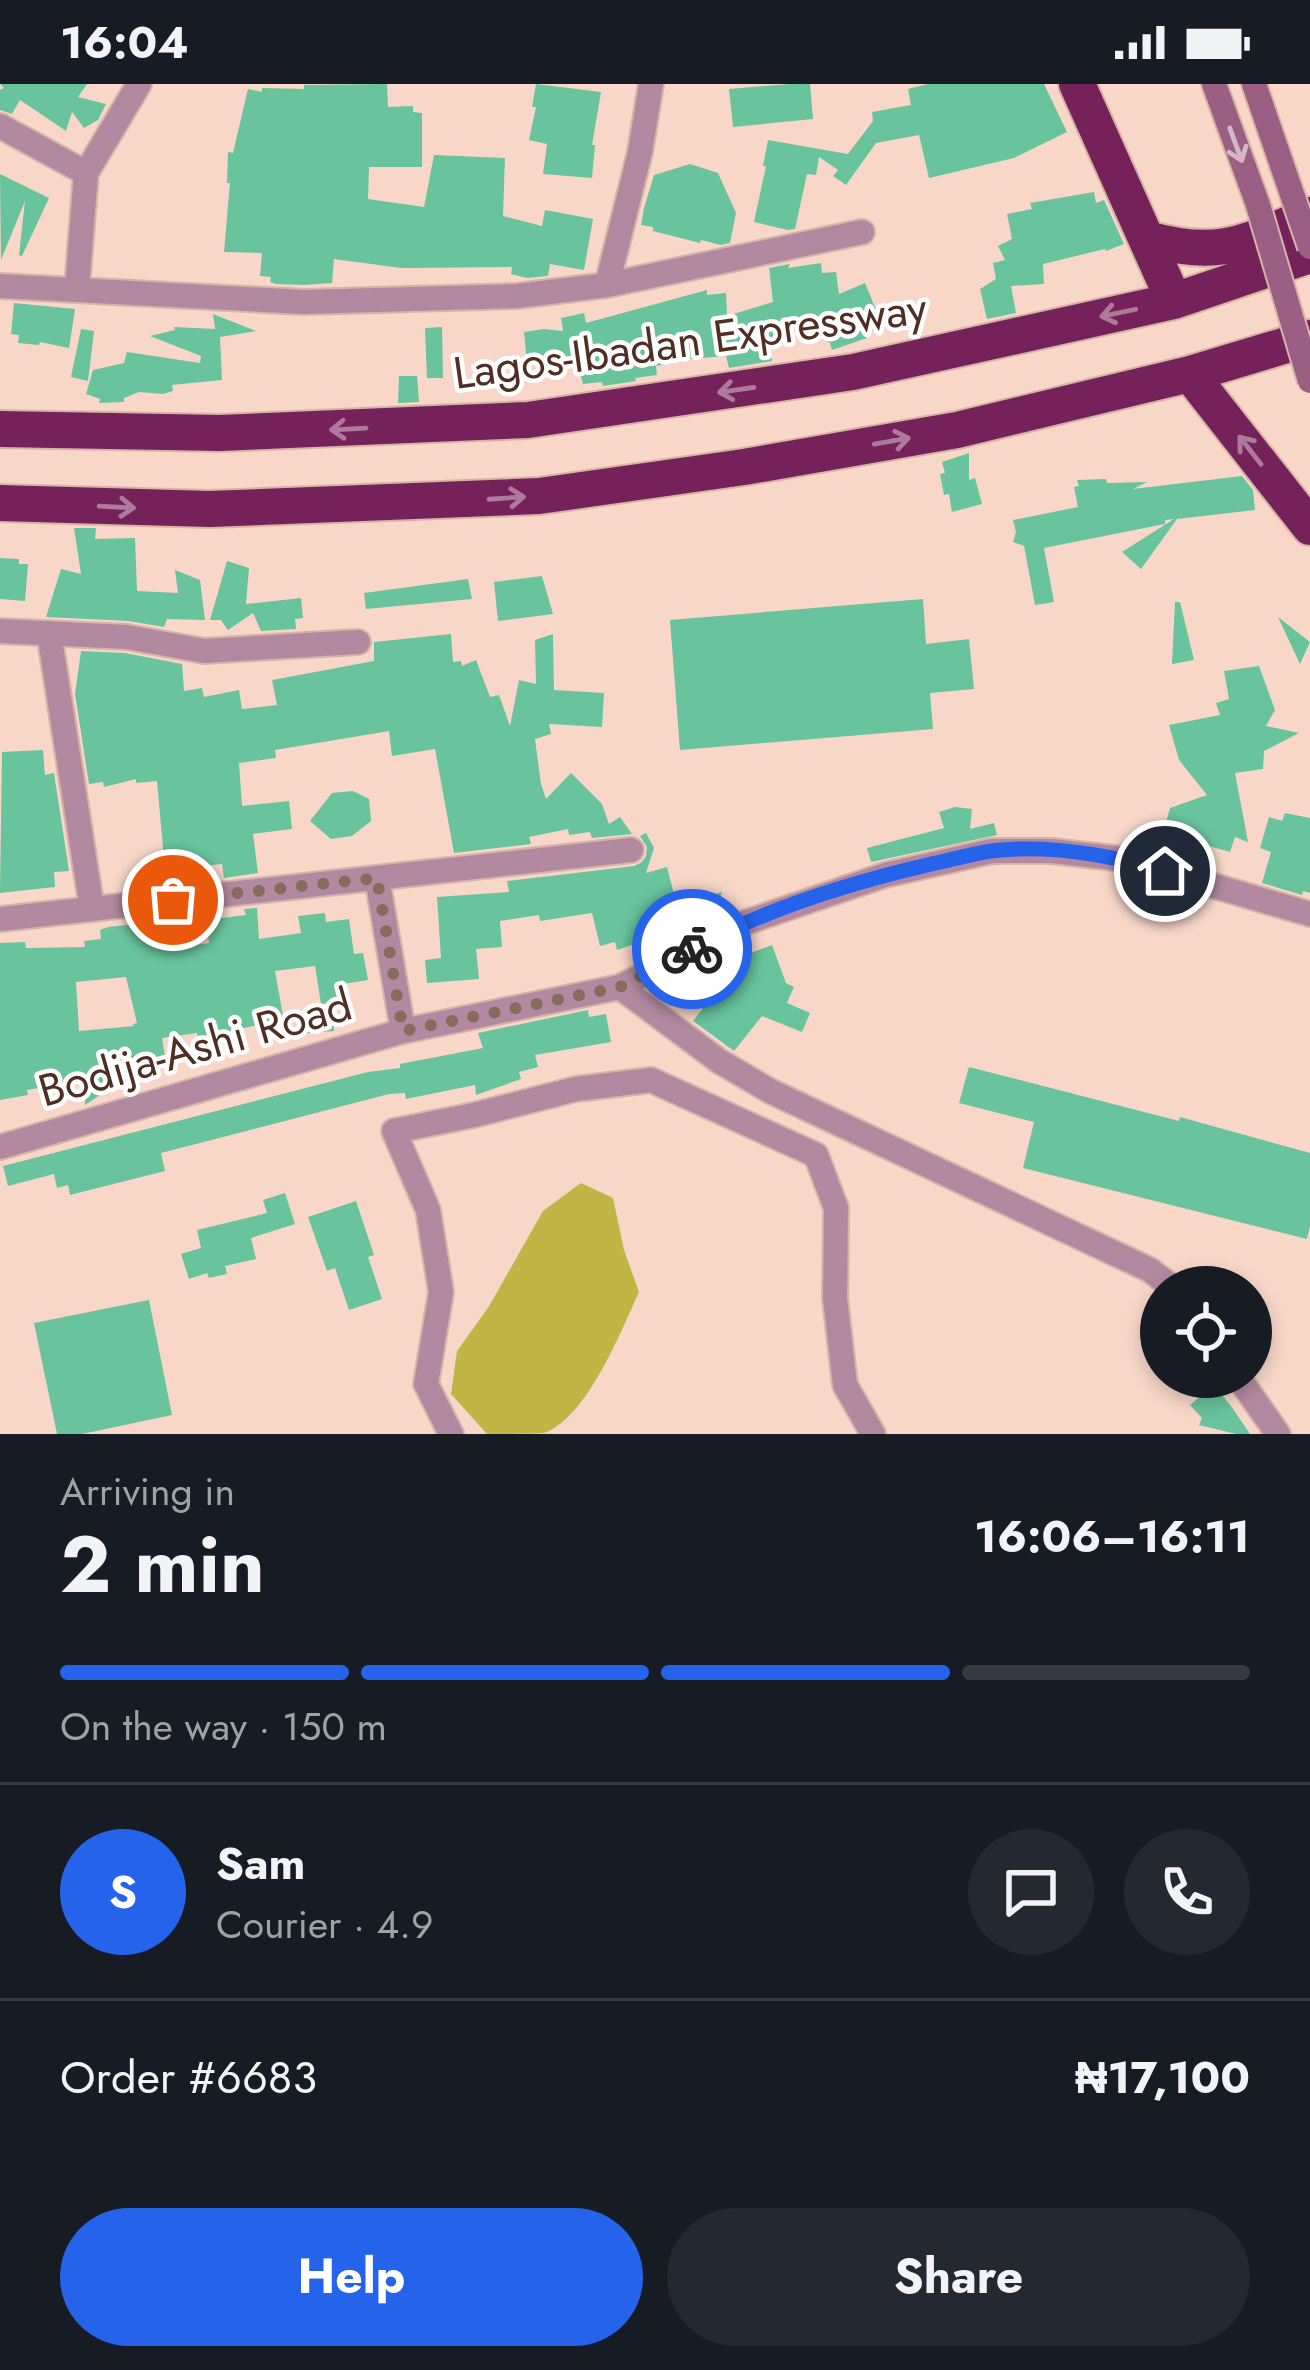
<!DOCTYPE html>
<meta charset="utf-8">
<style>
body{margin:0;font-family:Jost,sans-serif;background:#242831;color:#f1f3f6;height:100vh;display:flex;flex-direction:column;font-size:45px;white-space:nowrap}
*{box-sizing:border-box;margin:0}
p{font-size:39px;color:#9ea1a6}
.icon{flex:none;width:66px;height:66px;fill:none;stroke:currentColor;stroke-width:2;stroke-linecap:round;stroke-linejoin:round}
.map{position:relative;height:1350px;overflow:hidden}
.side{display:flex;flex-direction:column;background:#171b24;flex:1}
.side>*{flex:none}
.buttons{position:absolute;left:1140px;top:1182px;display:grid;gap:24px}
.buttons a{display:grid;place-items:center;width:132px;height:132px;border-radius:50%;background:#171b24;box-shadow:0 6px 18px #0003;font-size:60px}
.pin{position:absolute;display:grid;place-items:center;width:102px;height:102px;color:#fff;margin:-51px;border:6px solid #fff;border-radius:50%;box-shadow:0 3px 12px #0007}
.courier{position:absolute;display:grid;place-items:center;width:120px;height:120px;margin:-60px;border:9px solid #2563eb;border-radius:50%;background:#fff;color:#222;box-shadow:0 3px 15px #0007}
.headline em{font-style:normal;font-weight:700}
.headline div{display:flex;flex-direction:column-reverse}
.headline{display:flex;align-items:center;justify-content:space-between;height:204px;padding:0 60px}
h1{font-size:78px;font-weight:700;line-height:90px}
.bar{display:grid;grid-template-columns:repeat(4,1fr);gap:18px 12px;align-content:center;height:144px;padding:0 60px}
.bar i{height:15px;border-radius:9px;background:#363941}
.bar .current{background:#2563eb}
.bar p{grid-column:span 4}
.line{display:flex;align-items:center;gap:30px;padding:0 60px;border-top:3px solid #363941}
.line div{flex:1}
.round{display:grid;place-items:center;flex:none;width:126px;height:126px;border-radius:63px;background:#242831}
.button{display:flex;gap:24px;margin-top:auto;padding:24px 60px}
.button a{flex:1;height:138px;border-radius:72px;background:#2563eb;color:#fff;font-size:48px;font-weight:700;line-height:138px;text-align:center}
.button a+a{background:#242831;color:#f1f3f6}
.status{display:flex;justify-content:space-between;align-items:center;height:84px;padding:0 60px;background:#171b24;direction:ltr}
.status svg{height:33px;fill:currentColor}
.map>svg:first-child{display:block}
.water{fill:#c0b545}
.building{fill:#69c49d;fill-rule:evenodd}
.lines{fill:none;stroke-linecap:round;stroke-linejoin:round}
.minor-casing{stroke:#d6b5a7;stroke-width:28}
.tertiary-casing{stroke:#d6b5a7;stroke-width:28}
.secondary-casing{stroke:#d6b5a7;stroke-width:28}
.motorway-casing{stroke:#d6b5a7;stroke-width:40}
.minor{stroke:#b389a1;stroke-width:24}
.tertiary{stroke:#b389a1;stroke-width:24}
.secondary{stroke:#9a5f82;stroke-width:24}
.motorway{stroke:#76225a;stroke-width:36}
.secondary-bridge-casing{stroke:#d6b5a7;stroke-width:28;stroke-linecap:butt}
.secondary-bridge{stroke:#9a5f82;stroke-width:24}
.oneway{stroke:#d2b7c7}
.oneway2{stroke:#ad7a9c}
.done{stroke:#8a6a5c;stroke-width:12;stroke-dasharray:0 21.6}
.route{stroke:#2563eb;stroke-width:15}
.labels{text-anchor:middle;stroke-width:9;stroke-linejoin:round;paint-order:stroke}
.street-label{font-size:45px;fill:#4f2f21;stroke:#fff}
</style>
<div class="status"><b>16:04</b><svg viewBox="0 0 49 12"><path d="M0 12V9h3v3zM5 12V6h3v6zM10 12V3h3v9zM15 12V0h3v12zM26 1h20v11H26zM47 4h2v5h-2z"/></svg></div>
<div class="map">
<svg width="1310" height="1350" viewBox="0 0 1310 1350">
<rect width="100%" height="100%" fill="#f8d7c9"/>
<path class="water" d="M581,1099l32,15 11,52 15,42c-18,39 -52,126 -95,141 -15,1 -41,1 -57,1l-36,-40 6,-43 31,-43 55,-97z"/>
<path class="building" d="M0,0h87l-9,13 28,7 -8,16 -14,8 -12,-16 -6,19 -46,-31 -8,14 -12,-4v-20l4,-2z
M387,0l1,23 25,-1v6l9,1v54h-53l-1,32 56,8 10,-52 71,3 -2,58 39,10 3,-16 48,9 -9,51 -34,-6 -2,12 -21,2 -16,-4 1,-7 -111,1 -67,-9 -2,24 -28,2 -28,-1 -6,-2 1,-5 -11,-1 2,-23 -38,-1 6,-69h-3l1,-31 5,1 15,-64 14,3v-4l42,1v-4z
M536,0l65,8 -9,53h3l-3,33 -49,-4 4,-30 -18,-4 7,-33h-4z
M789,0h21l3,35 -80,8 -4,-38z
M928,0h116l23,48 -53,26 -85,20 -10,-43 -43,8 -30,42 -13,-9 5,-6 -19,-13 -3,18 -9,-1 -12,55 -7,1 -34,-8 12,-56h-3l5,-26 80,14 25,-33 -1,-9 39,-7 -3,-16z
M690,80l28,9 18,40 -6,30 -9,2 -20,-5 -1,3 -47,-12v-4l-12,-2 3,-17 10,-33z
M0,90l49,24 -27,58 -3,-1 6,-54 -24,59z
M1094,108l2,11 8,-3 20,44 -18,7 -1,-2 -62,15 1,20 -33,2 5,27 -29,6 -7,-30 16,-10 -3,-16 12,-3 -7,-14 14,-7 -5,-25 25,-5 -2,-6z
M821,179l1,10 14,-1 3,22 26,-11 19,46 -19,2 2,7 -35,12 -2,-7 -21,-10 -30,-5 -2,20 -7,-1 2,14 -43,7 -3,-12 -61,5 1,3 -10,2 1,9 -22,3 1,3 -33,5 -1,-4 -19,2 -6,-24 -50,3 -3,-31 20,-3 19,2 -2,-13 23,-5 2,10 121,-33v5l19,-2 1,23 46,-14 -4,-34 21,-4 -2,4z
M14,219l61,6 -6,39 -29,-6 -1,3 -21,-2 1,-8 -8,-1z
M213,230l43,17 -36,6 2,43 -50,5 1,6 -10,3 -24,-2 -15,6v4l-25,1 1,-4 -14,-5 7,-24 31,-7 3,-11 73,11 1,-7 -51,-20 25,-6 -1,-3 41,2z
M442,243l1,51h-16l-2,-50z
M81,245l13,2 -6,50 -17,-4z
M399,292h18l2,26 -21,1z
M969,369v27l6,-2 7,26 -30,8 -3,-18 -5,1 -4,-21 5,-1 -3,-11z
M1242,392l11,14 2,20 -78,9 -36,50 -19,-17 52,-33 -9,1v4l-121,24 10,54 -19,3 -11,-59 -11,-4 3,-10 -3,-12 65,-13 -4,-20 5,-1 -2,-6 29,-1 1,4 40,-1 -14,7z
M74,444h22l-1,11 40,-1 2,53 41,2 -3,-23 25,10 5,40 -38,-1 -3,8 -36,-6 -82,-4 15,-48 20,5z
M0,474l19,1v5h9l-3,37 -25,-2z
M227,477l22,7 -3,36 55,-6 2,20 -8,1 1,10 -35,2 -8,-18 -25,17 -7,-10h-11z
M542,492l11,38 -55,7 -4,-39z
M468,495l4,20 -106,10 -2,-16z
M923,515l3,45 43,-5 5,50 -44,4 3,36 -253,21 -10,-130z
M1175,518h5l14,58 -22,4z
M1278,533l32,25 -10,22z
M451,550l2,28 8,-1 1,5 14,-6 14,37 9,-2 11,31 9,-46 17,4 -1,-44 18,-6 1,56 50,3 -2,34 -53,-3 2,10 -16,5 6,45 5,15 25,-26 31,31 7,20 11,-7 12,17 -40,4 -2,-6 -21,3 -1,-6 -39,8 2,7 -77,9 -19,-104 -43,7 -3,-25 -114,19 1,8 -37,5 3,43 47,-5 3,28 -39,5 5,39 -34,5 -2,-14 -57,6 -8,-89 -21,2v-4l-32,8 -1,-5 -14,2 -14,-90 6,-43 44,2 57,11 2,27 18,-3 2,9 35,-7 3,19 35,-4 -5,-25 102,-19v-19z
M1259,582l16,44 -9,16 33,7 -35,18 -1,18 -28,4 13,69 -13,-5 -5,15 -67,-19 7,-25 37,-13 -28,-35 -10,-35 51,-10 -4,-12 13,-4 -5,-28z
M43,666l2,25 9,-2 15,98 -15,1 1,15 -55,6 2,-141z
M353,707l16,8 2,22 -19,15 -21,3 -21,-18 22,-28z
M955,723l17,2 -2,20 24,-6 3,12 -126,27 -4,-14 77,-20 -5,-16z
M1285,729l25,5v75l-7,-2 -1,4 -40,-12 9,-31 -11,-4 9,-31 13,4z
M646,749l8,15 -8,25 21,-6 10,39 45,-14 -8,24 -9,-3v9l-41,2 4,9 -51,17 -2,-8 -15,4 -8,-33 -52,8 -1,-6 -39,6 2,26 -26,2 3,30 -52,4 -2,-23 16,-2 -4,-61 72,-5 -2,-11 127,-15 8,-4 4,-6 1,-9 -7,-11z
M257,824l2,31 42,-6 -3,-17 27,-3 1,9 23,-3 5,35 9,-1 5,27 -31,5 3,17 -19,2 -6,-38 -40,5 10,56 -25,5 -1,-7 -39,8 4,19 -23,4 -4,-23 -35,5 3,18 -22,4 1,6 -59,39v-25l-58,10 1,5 -28,5v-157l25,-1 1,6 59,-1 -1,-6 17,-2 -1,-9 8,-3 38,-4 1,11 24,-2 2,16 36,-5 -3,-23 40,-5 -2,-6zM126,893l11,46 -4,1 1,2 -55,5 -3,-49z
M772,861l14,38 8,4 -7,16 23,10 -8,19 -40,-16 -28,35 -41,-30 52,-66z
M588,926l1,7 17,-3 5,28 -76,13 3,12 -19,5 2,7 -45,16 -1,-10 -69,14 -1,-6 -16,1 -228,59 4,18 -95,24 -2,-10 -11,3 -3,-14 -46,12 -5,-20 365,-94 32,-4v-4l83,-16 -5,-15z
M333,927l1,20 -35,3 -1,-21z
M969,983l210,54 1,-4 130,36v73l-3,13 -284,-71 11,-46 -75,-19z
M285,1109l10,31 -44,14 5,21 -31,7 2,8 -18,4 -2,-5 -18,6 -8,-25 20,-6 -4,-18 70,-17 -4,-13z
M356,1117l18,54 -6,2 14,42 -33,11 -14,-42 -8,3 -19,-54z
M149,1216l23,115 -90,19h-25l-23,-111z
M1214,1301l17,21 19,28h-14l-37,-9 3,-7 -12,-13z"/>
<g class="lines">
<g class="minor-casing">
<path id="minor" d="M0,42l86,47
M607,201l33,-133 11,-68
M0,202l304,16 213,-6 90,-11 255,-53
M77,204l9,-115 53,-89
M0,547l127,6 77,14 154,-9
M49,549l43,276
M377,794l26,153
M0,835l631,-69
M620,903l99,74 51,30 380,179 22,17
M1238,1293l40,57
M451,1350l-25,-50 15,-92 -13,-82 -34,-79 80,-16 102,-26 75,-9 165,75 20,53 -1,90 10,87 28,49"/>
</g>
<g class="tertiary-casing">
<path id="tertiary" d="M0,1063l403,-116 217,-44 118,-62 147,-50 107,-24h60l70,8 188,55"/>
</g>
<g class="secondary-casing">
<path id="secondary" d="M1214,0l44,121
M1254,0l40,116"/>
</g>
<g class="motorway-casing">
<path id="motorway" d="M1077,0l97,217
M1147,155c73,20 97,4 163,-24
M1190,290l120,153
M0,345l220,4 308,-13 325,-48 321,-71 136,-46
M0,419l210,6 329,-13 205,-29 213,-37 233,-56 120,-36"/>
</g>
<use href="#minor" class="minor"/>
<use href="#tertiary" class="tertiary"/>
<use href="#secondary" class="secondary"/>
<use href="#motorway" class="motorway"/>
<g class="secondary-bridge-casing">
<path id="secondary-bridge" d="M1294,116l16,47
M1258,121l52,176"/>
</g>
<use href="#secondary-bridge" class="secondary-bridge"/>
</g>
<defs><path id="oneway-shaft" d="M-6 0H5M1.5-3L5.5 0L1.5 3" fill="none" stroke-width="1.6" stroke-linecap="round" stroke-linejoin="round" transform="scale(3)"/></defs>
<use class="oneway" href="#oneway-shaft" transform="translate(1236 61) rotate(70)"/>
<g class="oneway2">
<use href="#oneway-shaft" transform="translate(1118 229) rotate(168)"/>
<use href="#oneway-shaft" transform="translate(736 306) rotate(172)"/>
<use href="#oneway-shaft" transform="translate(348 345) rotate(177)"/>
<use href="#oneway-shaft" transform="translate(892 357) rotate(-10)"/>
<use href="#oneway-shaft" transform="translate(1250 366) rotate(-128)"/>
<use href="#oneway-shaft" transform="translate(507 414) rotate(-4)"/>
<use href="#oneway-shaft" transform="translate(117 423) rotate(3)"/>
</g>
<g class="lines">
<path class="done" d="M173,816l204,-22 26,153 217,-44 72,-38"/>
<path class="route" d="M692,865c73,-40 154,-65 235,-84 21,-4 43,-11 64,-14 58,-7 119,4 174,20"/>
</g>
<g class="labels">
<g class="street-label">
<text transform="translate(690 256) rotate(-8)" y="16">Lagos-Ibadan Expressway</text>
<text transform="translate(195 963) rotate(-16)" y="16">Bodija-Ashi Road</text>
</g>
</g>
</svg>
<div class="buttons">
<a><svg class="icon" aria-label="locate" viewBox="0 0 24 24"><circle cx="12" cy="12" r="6"/><path d="M12 2v4M12 18v4M2 12h4M18 12h4"/></svg></a>
</div>
<div class="pin" style="left:173px;top:816px;background:#ea580c"><svg class="icon" aria-label="bag" viewBox="0 0 24 24"><path d="M5 8h14l-1 12H6zM9 8a3 3 0 0 1 6 0"/></svg></div>
<div class="pin" style="left:1165px;top:787px;background:#1f2937"><svg class="icon" aria-label="home" viewBox="0 0 24 24"><path d="M3 11l9-7 9 7M6 9v11h12V9"/></svg></div>
<div class="courier" style="left:692px;top:865px"><svg class="icon" aria-label="bike" viewBox="0 0 24 24"><circle cx="6" cy="16" r="4"/><circle cx="18" cy="16" r="4"/><path d="M6 16l4-8h5l3 8M10 8l3 8H6M13 5h3"/></svg></div>
</div>
<section class="side">
<div class="headline"><div><h1>2 min</h1><p>Arriving in</p></div><em>16:06–16:11</em></div>
<div class="bar"><i class="current"></i><i class="current"></i><i class="current"></i><i></i><p>On the way · 150 m</p></div>
<div class="line" style="height:216px"><b class="round" style="background:#2563eb;color:#fff">S</b><div><b>Sam</b><p>Courier · 4.9</p></div><a class="round"><svg class="icon" aria-label="chat" viewBox="0 0 24 24"><path d="M4 5h16v11H9l-5 4z"/></svg></a><a class="round"><svg class="icon" aria-label="phone" viewBox="0 0 24 24"><path d="M5 4h4l2 5-3 2q2 4 5 5l2-3 5 2v4C11 20 4 13 5 4z"/></svg></a></div>
<div class="line" style="height:156px"><div>Order #6683</div><b>₦17,100</b></div>
<div class="button"><a>Help</a><a>Share</a></div>
</section>
